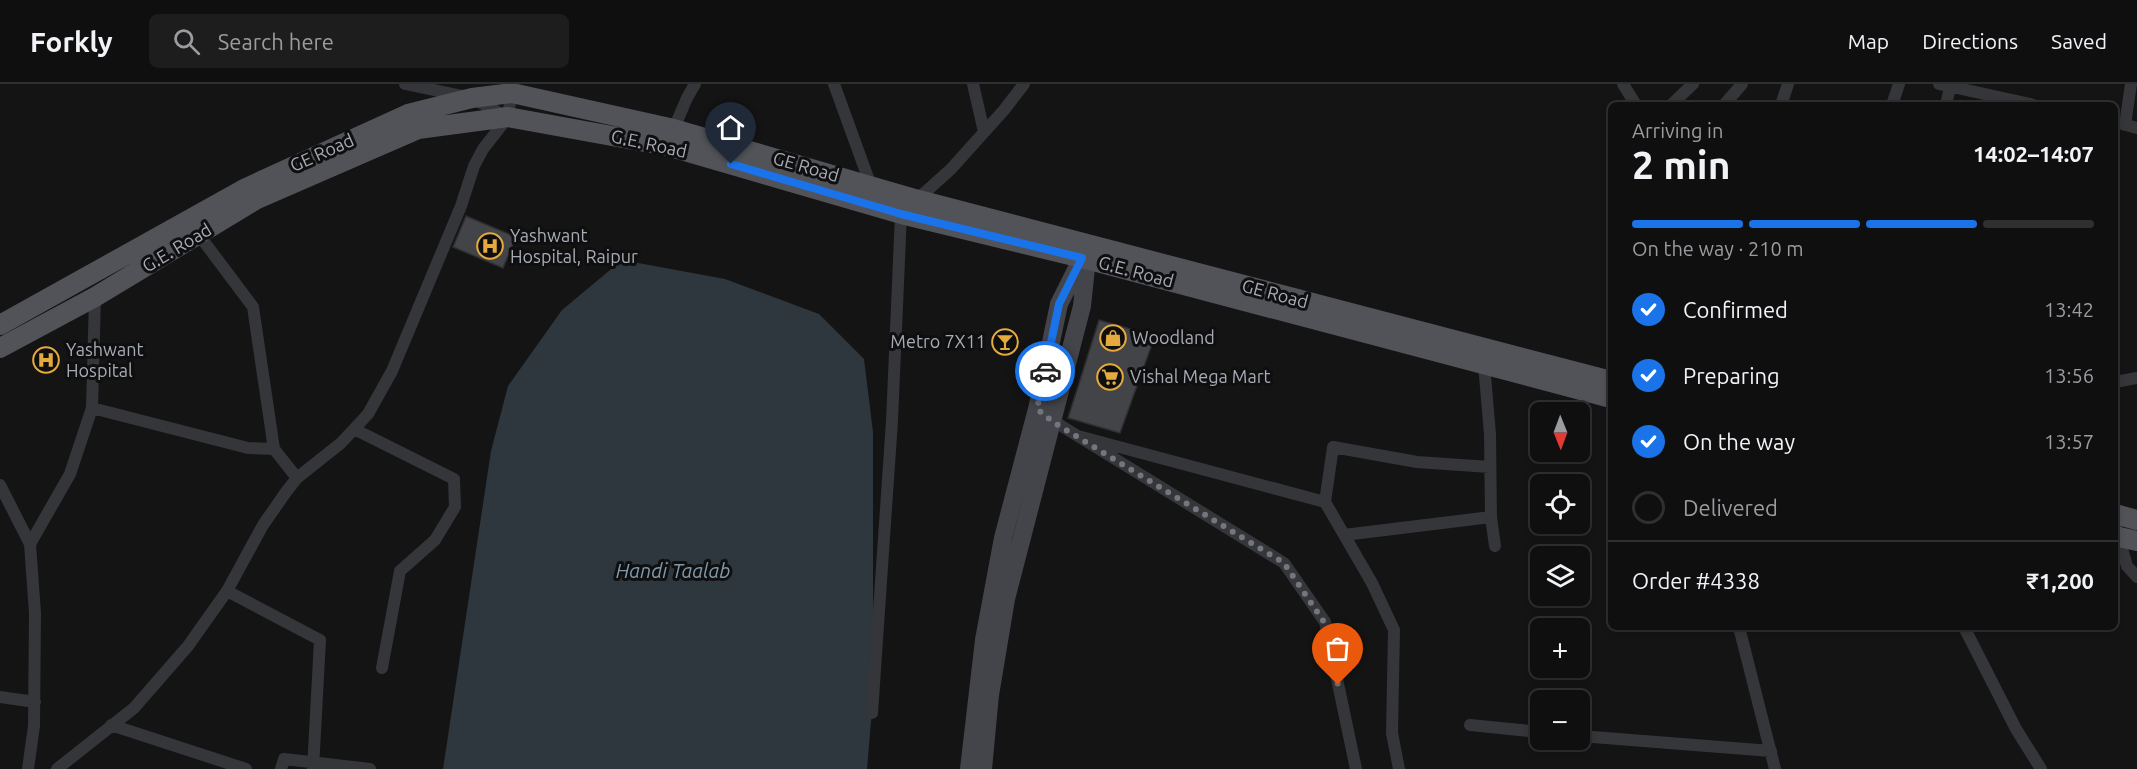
<!DOCTYPE html>
<meta charset="utf-8">
<style>
body{margin:0;font-family:Ubuntu,sans-serif;background:#1d1d1e;color:#f1f3f6;height:100vh;display:flex;flex-direction:column;font-size:22px;white-space:nowrap}
*{box-sizing:border-box;margin:0}
p{font-size:20px;color:#9b9c9f}
.icon{flex:none;width:33px;height:33px;fill:none;stroke:currentColor;stroke-width:2;stroke-linecap:round;stroke-linejoin:round}
.map{position:relative;flex:1;overflow:hidden}
.panel{position:absolute;left:1608px;top:18px;width:510px;height:528px;display:flex;flex-direction:column;background:#0f0f10;border-radius:9px;box-shadow:0 3px 9px #0003,0 0 0 2px #2f2f30}
.panel>*{flex:none}
.needle{width:39px;rotate:179deg}
.buttons{position:absolute;left:1530px;top:318px;display:grid;gap:12px}
.buttons a{display:grid;place-items:center;width:60px;height:60px;border-radius:9px;background:#0f0f10;box-shadow:0 3px 9px #0003,0 0 0 2px #2f2f30;font-size:30px}
.pin{position:absolute;display:grid;place-items:center;width:51px;height:51px;color:#fff;margin:-62px -26px;border-radius:50% 50% 50% 0;rotate:-45deg;box-shadow:0 0 6px #0007}
.pin .icon{rotate:45deg}
.courier{position:absolute;display:grid;place-items:center;width:60px;height:60px;margin:-30px;border:4px solid #1a73e8;border-radius:50%;background:#fff;color:#222;box-shadow:0 2px 8px #0007}
.head em{font-style:normal;font-weight:700}
.head div{display:flex;flex-direction:column-reverse}
.head{display:flex;align-items:center;justify-content:space-between;height:102px;padding:0 24px}
h1{font-size:39px;font-weight:700;line-height:45px}
.bar{display:grid;grid-template-columns:repeat(4,1fr);gap:9px 6px;align-content:center;height:72px;padding:0 24px}
.bar i{height:8px;border-radius:4px;background:#2f2f30}
.bar .active{background:#1a73e8}
.bar p{grid-column:span 4}
.line{display:flex;align-items:center;gap:15px;padding:0 24px;border-top:2px solid #2f2f30}
.line div{flex:1}
ol{padding:0 24px;list-style:none}
li{display:flex;align-items:center;gap:18px;height:66px}
li p{margin-inline-start:auto}
li .icon{padding:6px;border-radius:50%;background:#1a73e8;color:#fff;stroke-width:4}
li:last-child{color:#9b9c9f}
li i{width:33px;height:33px;border:3px solid #2f2f30;border-radius:50%}
header{display:flex;align-items:center;gap:36px;box-sizing:border-box;height:84px;padding:0 30px;background:#0f0f10;border-bottom:2px solid #2f2f30}
header strong{font-size:28px}
nav{display:flex;gap:33px;margin-inline-start:auto;font-size:21px}
.search{width:420px;height:54px;background:#1d1d1e;display:flex;align-items:center;gap:15px;box-sizing:border-box;padding:0 21px;border-radius:9px;color:#9b9c9f;font-size:22px}
.map>svg:first-child{display:block}
.water{fill:#2e373d}
.building{fill:#434448;stroke:#2e2e31;stroke-width:1.5}
.lines{fill:none;stroke-linecap:round;stroke-linejoin:round}
.street{stroke:#35363a;stroke-width:12}
.secondary{stroke:#43454a;stroke-width:18}
.primary{stroke:#515359;stroke-width:20}
.done{stroke:#74767d;stroke-width:6;stroke-dasharray:0 10.8}
.route{stroke:#1a73e8;stroke-width:8}
.labels{text-anchor:middle;stroke-width:6;stroke-linejoin:round;paint-order:stroke}
.street-label{font-size:18px;fill:#a7abb5;stroke:#0f0f10}
.poi-label{font-size:18px;fill:#a7abb5;stroke:#0f0f10;text-anchor:start}
.water-label{font-size:20px;font-style:italic;fill:#8099ae;stroke:#0f0f10}
</style>
<header>
<strong>Forkly</strong>
<div class="search"><svg class="icon" aria-label="search" viewBox="0 0 24 24"><circle cx="10" cy="10" r="6"/><path d="M15 15l6 6"/></svg>Search here</div>
<nav><a>Map</a><a>Directions</a><a>Saved</a></nav>
</header>
<div class="map">
<svg width="2137" height="685" viewBox="0 0 2137 685">
<rect width="100%" height="100%" fill="#141415"/>
<path class="water" d="M622,176l103,19 94,35 45,45 9,73v266l-6,71h-424l48,-318 17,-65 54,-76z"/>
<path class="building" d="M466,132l50,21 -13,31 -50,-21z
M1099,236l56,16 -35,97 -52,-15z"/>
<g class="lines">
<path class="street" d="M405,0l67,14 35,19
M834,0l37,102
M973,0l11,48
M1623,0l13,21
M1939,0l95,21
M1671,21l22,-21
M1724,21l18,-21
M1781,21l7,-21
M1892,21l7,-21
M1946,21l4,-18
M2115,38l22,6
M2125,41l6,-41
M672,49l15,-35 8,-14
M199,151l54,72 21,142 23,29
M1484,280l6,70 1,83 4,29
M2115,298l22,-4
M92,324l156,40 26,1
M1047,333l237,146 41,59 31,147
M354,345l100,50 1,28 -20,33 -35,31 -18,97
M1078,352l247,66 47,81 22,47 -2,103 7,36
M0,401l30,59 5,69 -1,113 -6,43
M1325,418l8,-55 84,15 73,5
M2115,441l12,41 10,11
M1344,451l147,-18
M30,460l40,-70 22,-66 3,-111
M227,507l93,49 -7,129
M1739,543l36,142
M1964,543l52,102 25,40
M0,613l35,5
M872,629l20,-292 9,-207 50,-45 53,-59 20,-26
M111,641l135,44
M1470,641l70,7
M1580,652l191,15
M57,685l77,-61 54,-62 39,-55 36,-66 23,-33 11,-14 44,-35 27,-29 24,-43 69,-165 13,-40 9,-17 25,-32 4,-29
M281,685l3,-10 86,10"/>
<path class="secondary" d="M969,685l15,-129 19,-102 34,-129 22,-105 29,-58
M983,685l7,-74 16,-96 76,-293 5,-48"/>
<path class="primary" d="M0,241l246,-137 162,-74 64,-16 40,-5 162,36 241,70 696,182
M0,264l95,-51 162,-98 161,-70 90,-12 159,29 234,68 181,44 529,140
M2115,430l22,6
M2115,452l22,5"/>
</g>
<g class="lines">
<path class="done" d="M1045,287l-8,38 16,13 231,141 40,59 14,63"/>
<path class="route" d="M731,80l170,50 181,44 -23,46 -14,67"/>
</g>
<defs>
<g id="hospital-ring" transform="scale(1.35)"><circle r="9.5" fill="#0f0f10" stroke="#e4aa3d" stroke-width="1.5"/><path d="M-5-5h3v3.5h4V-5h3V5h-3V1.5h-4V5h-3Z" fill="#e4aa3d"/></g>
<g id="shop-ring" transform="scale(1.35)"><circle r="9.5" fill="#0f0f10" stroke="#e4aa3d" stroke-width="1.5"/><path d="M-5-2.5h2.3a2.7 3.5 0 0 1 5.4 0H5L5.5 6h-11ZM-1.5-2.5h3a1.5 2.3 0 0 0-3 0Z" fill="#e4aa3d"/></g>
<g id="bar-ring" transform="scale(1.35)"><circle r="9.5" fill="#0f0f10" stroke="#e4aa3d" stroke-width="1.5"/><path d="M-6-5H6L.8 .8V4.5H3.5V6h-7V4.5H-.8V.8Z" fill="#e4aa3d"/></g>
<g id="supermarket-ring" transform="scale(1.35)"><circle r="9.5" fill="#0f0f10" stroke="#e4aa3d" stroke-width="1.5"/><path d="M-6-5.5h2.5l.6 2H6L4.5 2H-2.5L-4.4-4H-6ZM-1.5 3.2a1.3 1.3 0 1 0 .1 0ZM3 3.2a1.3 1.3 0 1 0 .1 0Z" fill="#e4aa3d"/></g>
</defs>
<g fill-rule="evenodd">
<use href="#hospital-ring" x="490" y="162"/>
<use href="#shop-ring" x="1113" y="254"/>
<use href="#bar-ring" x="1005" y="258"/>
<use href="#hospital-ring" x="46" y="276"/>
<use href="#supermarket-ring" x="1110" y="293"/>
</g>
<g class="labels">
<g class="street-label">
<text transform="translate(649 60) rotate(12)" y="6">G.E. Road</text>
<text transform="translate(322 69) rotate(-24)" y="6">GE Road</text>
<text transform="translate(806 83) rotate(16)" y="6">GE Road</text>
<text transform="translate(177 164) rotate(-31)" y="6">G.E. Road</text>
<text transform="translate(1136 188) rotate(15)" y="6">G.E. Road</text>
<text transform="translate(1275 210) rotate(15)" y="6">GE Road</text>
</g>
<g class="poi-label">
<text x="510" y="158">Yashwant<tspan x="510" dy="21">Hospital, Raipur</tspan></text>
<text x="1132" y="260">Woodland</text>
<text x="986" y="264" text-anchor="end">Metro 7X11</text>
<text x="66" y="272">Yashwant<tspan x="66" dy="21">Hospital</tspan></text>
<text x="1130" y="299">Vishal Mega Mart</text>
</g>
<g class="water-label">
<text x="673" y="494">Handi Taalab</text>
</g>
</g>
</svg>
<div class="buttons">
<a><svg class="needle" viewBox="-14 -14 28 28"><path d="M0-13l5 13h-10z" fill="#e53935"/><path d="M0 13l5-13h-10z" fill="#9b9c9f"/></svg></a>
<a><svg class="icon" aria-label="locate" viewBox="0 0 24 24"><circle cx="12" cy="12" r="6"/><path d="M12 2v4M12 18v4M2 12h4M18 12h4"/></svg></a>
<a><svg class="icon" aria-label="layers" viewBox="0 0 24 24"><path d="M12 4l9 5-9 5-9-5zM3 14l9 5 9-5"/></svg></a>
<a>+</a>
<a>−</a>
</div>
<div class="pin" style="left:1338px;top:601px;background:#ea580c"><svg class="icon" aria-label="bag" viewBox="0 0 24 24"><path d="M5 8h14l-1 12H6zM9 8a3 3 0 0 1 6 0"/></svg></div>
<div class="pin" style="left:731px;top:80px;background:#1f2937"><svg class="icon" aria-label="home" viewBox="0 0 24 24"><path d="M3 11l9-7 9 7M6 9v11h12V9"/></svg></div>
<div class="courier" style="left:1045px;top:287px"><svg class="icon" aria-label="car" viewBox="0 0 24 24"><path d="M5 17H2v-5l4-1 3-4h7l3 4 3 1v5h-3M9 17h6M6 11h13"/><circle cx="7" cy="17" r="2"/><circle cx="17" cy="17" r="2"/></svg></div>
<section class="panel">
<div class="head"><div><h1>2 min</h1><p>Arriving in</p></div><em>14:02–14:07</em></div>
<div class="bar"><i class="active"></i><i class="active"></i><i class="active"></i><i></i><p>On the way · 210 m</p></div>
<ol>
<li><svg class="icon" aria-label="check" viewBox="0 0 24 24"><path d="M5 12l5 5 9-10"/></svg>Confirmed<p>13:42</p></li>
<li><svg class="icon" aria-label="check" viewBox="0 0 24 24"><path d="M5 12l5 5 9-10"/></svg>Preparing<p>13:56</p></li>
<li><svg class="icon" aria-label="check" viewBox="0 0 24 24"><path d="M5 12l5 5 9-10"/></svg>On the way<p>13:57</p></li>
<li><i></i>Delivered</li>
</ol>
<div class="line" style="height:78px"><div>Order #4338</div><b>₹1,200</b></div>
</section>
</div>
